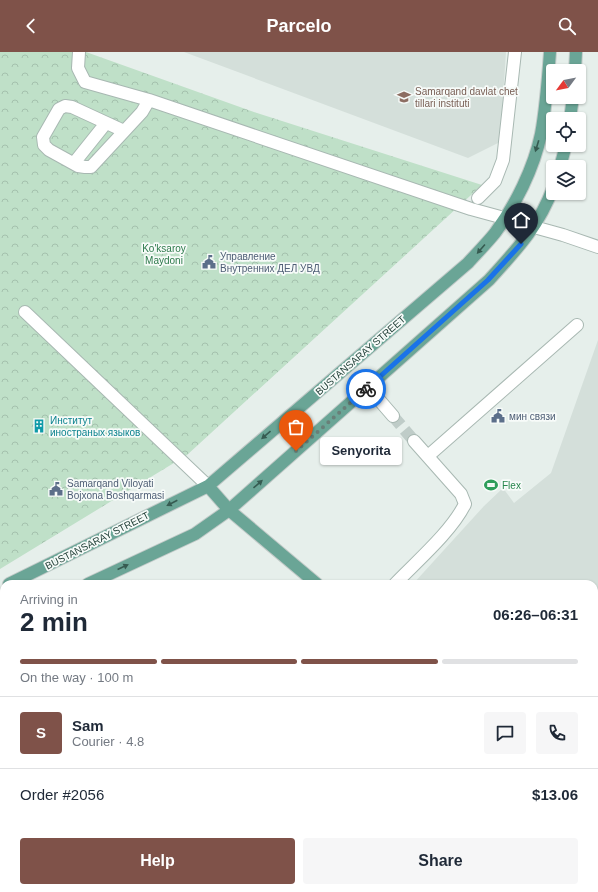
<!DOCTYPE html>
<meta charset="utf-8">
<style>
body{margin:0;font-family:Arial,sans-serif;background:#f6f6f7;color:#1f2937;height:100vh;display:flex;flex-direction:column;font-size:15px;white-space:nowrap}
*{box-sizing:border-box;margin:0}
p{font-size:13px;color:#747a83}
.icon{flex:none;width:22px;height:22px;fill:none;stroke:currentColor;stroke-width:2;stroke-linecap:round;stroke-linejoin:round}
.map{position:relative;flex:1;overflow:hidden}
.sheet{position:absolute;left:0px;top:528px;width:598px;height:312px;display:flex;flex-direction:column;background:#fff;border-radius:12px 12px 0 0;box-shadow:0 1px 3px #0004}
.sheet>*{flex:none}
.needle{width:26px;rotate:238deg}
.fabs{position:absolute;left:546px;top:12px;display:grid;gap:8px}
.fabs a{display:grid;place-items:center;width:40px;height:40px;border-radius:4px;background:#fff;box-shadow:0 1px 3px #0004;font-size:20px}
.pin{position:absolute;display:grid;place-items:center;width:34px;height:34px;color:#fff;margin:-41px -17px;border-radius:50% 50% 50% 0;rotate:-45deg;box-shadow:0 0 4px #0007}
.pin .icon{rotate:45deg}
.courier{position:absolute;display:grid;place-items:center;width:40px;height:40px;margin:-20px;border:3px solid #1a73e8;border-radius:50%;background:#fff;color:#222;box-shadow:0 1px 5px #0007}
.bubble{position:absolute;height:28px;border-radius:4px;background:#fff;box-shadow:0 1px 3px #0004;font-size:13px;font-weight:600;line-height:28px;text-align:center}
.overview em{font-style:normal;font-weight:600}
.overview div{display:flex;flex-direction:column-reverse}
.overview{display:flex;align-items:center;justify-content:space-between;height:68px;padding:0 20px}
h1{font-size:26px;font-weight:600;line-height:30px}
.bar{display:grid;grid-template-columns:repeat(4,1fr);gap:6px 4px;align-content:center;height:48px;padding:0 20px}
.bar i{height:5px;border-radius:3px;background:#e0e1e3}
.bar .on{background:#7f5249}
.bar p{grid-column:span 4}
.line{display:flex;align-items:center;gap:10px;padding:0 20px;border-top:1px solid #e0e1e3}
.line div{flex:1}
.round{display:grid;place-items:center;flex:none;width:42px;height:42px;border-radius:4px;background:#f6f6f7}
.button{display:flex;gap:8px;margin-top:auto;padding:8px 20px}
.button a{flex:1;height:46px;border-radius:4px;background:#7f5249;color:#fff;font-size:16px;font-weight:600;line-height:46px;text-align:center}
.button a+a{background:#f6f6f7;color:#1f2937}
header{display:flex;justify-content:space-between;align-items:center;height:52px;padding:0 20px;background:#7f5249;color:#fff;font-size:18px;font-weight:600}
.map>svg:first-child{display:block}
.built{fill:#d4dfda}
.park{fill:url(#park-crowns)}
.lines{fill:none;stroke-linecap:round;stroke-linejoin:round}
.minor-tunnel{stroke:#bfccc8;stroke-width:12;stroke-dasharray:12 6;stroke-linecap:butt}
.minor-casing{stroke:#a8b8b2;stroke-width:14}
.major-casing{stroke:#c2cac8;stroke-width:14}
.minor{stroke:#fff;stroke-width:12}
.major{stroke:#6aa596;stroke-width:12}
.oneway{fill:#365b51}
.done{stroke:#687f78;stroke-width:4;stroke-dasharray:0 7.2}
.route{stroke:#1a73e8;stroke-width:5}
.labels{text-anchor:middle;stroke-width:3.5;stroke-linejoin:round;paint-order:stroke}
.education-label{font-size:10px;fill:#785e54;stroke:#f7fbf9;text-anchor:start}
.park-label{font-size:10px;fill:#2d7a4b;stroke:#f7fbf9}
.service-label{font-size:10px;fill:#4e5e75;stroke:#f7fbf9;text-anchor:start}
.street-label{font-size:10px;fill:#24423a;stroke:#f7fbf9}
.culture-label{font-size:10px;fill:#0d838f;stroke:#f7fbf9;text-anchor:start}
.leisure-label{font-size:10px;fill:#27864d;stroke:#f7fbf9;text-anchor:start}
</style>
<header><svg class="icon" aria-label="back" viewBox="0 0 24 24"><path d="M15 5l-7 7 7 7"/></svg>Parcelo<svg class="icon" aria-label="search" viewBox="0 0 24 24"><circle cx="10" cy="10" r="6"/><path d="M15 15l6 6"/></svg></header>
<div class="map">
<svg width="598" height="840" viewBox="0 0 598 840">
<defs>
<pattern id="park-crowns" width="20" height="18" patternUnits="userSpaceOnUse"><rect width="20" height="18" fill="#bfe0c8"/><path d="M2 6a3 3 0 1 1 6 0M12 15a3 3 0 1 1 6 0" fill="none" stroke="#a4c1ad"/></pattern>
</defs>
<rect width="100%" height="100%" fill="#e6efeb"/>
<path class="built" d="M184,0h322l-6,90 -32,16z
M598,288v438l-4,-3v-191h-181l71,-78 19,-18 11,15 37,-30z
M369,836h203l-3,4h-195z"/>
<path class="park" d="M0,0h86l171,61 225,72 -295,270 -187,114z"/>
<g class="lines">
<path class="minor-tunnel" d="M393,364l21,25"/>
<g class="minor-casing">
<path id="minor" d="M79,0l-1,16 7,14 64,18 322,109 33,9
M124,79l-52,-24 -7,-1 -6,3 -16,28 1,8 5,5 29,16 7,1h6l51,-55 7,-12
M74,111l32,-40
M478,146l17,-17 8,-21 12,-108
M534,175l29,8 35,12
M25,260l183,174
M368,335l25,29
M428,404l149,-131
M395,532c22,-23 56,-52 70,-80l-4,-10 -47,-53
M412,840l3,-4"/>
</g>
<g class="major-casing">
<path id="major" d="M575,19l1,-19
M570,67l3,-22
M560,115l6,-22
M208,434l21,24 88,74
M9,532l199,-98 260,-223c9,-10 19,-20 27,-30 20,-27 39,-65 46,-99 5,-27 7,-55 9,-82
M88,532l107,-50 34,-24 260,-230c27,-30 49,-52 64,-92
M0,575l4,-2
M594,759l4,3
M0,789l4,8
M0,836l2,4
M24,836l2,4"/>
</g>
<use href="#minor" class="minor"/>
<use href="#major" class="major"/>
</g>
<defs><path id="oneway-solid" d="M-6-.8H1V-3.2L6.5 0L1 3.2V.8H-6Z"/></defs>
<g class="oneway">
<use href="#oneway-solid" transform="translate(537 94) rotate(107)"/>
<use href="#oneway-solid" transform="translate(481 197) rotate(131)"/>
<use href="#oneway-solid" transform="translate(266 383) rotate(139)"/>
<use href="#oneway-solid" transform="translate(258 432) rotate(-41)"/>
<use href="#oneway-solid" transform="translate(172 451) rotate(153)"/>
<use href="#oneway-solid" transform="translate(123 515) rotate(-25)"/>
</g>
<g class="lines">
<path class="done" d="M296,399l70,-62"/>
<path class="route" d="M366,337l122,-109 33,-36"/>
</g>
<defs>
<g id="university-bare" transform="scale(1.08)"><path d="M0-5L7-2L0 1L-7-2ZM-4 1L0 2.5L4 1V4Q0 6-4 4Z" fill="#8d6e63" stroke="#f7fbf9" stroke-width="2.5" paint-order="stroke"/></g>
<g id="civic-bare" transform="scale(1.08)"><path d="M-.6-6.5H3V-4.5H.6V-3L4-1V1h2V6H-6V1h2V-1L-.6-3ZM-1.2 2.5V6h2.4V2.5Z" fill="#5c6f8a" stroke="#f7fbf9" stroke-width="2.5" paint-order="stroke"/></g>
<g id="building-bare" transform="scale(1.08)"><path d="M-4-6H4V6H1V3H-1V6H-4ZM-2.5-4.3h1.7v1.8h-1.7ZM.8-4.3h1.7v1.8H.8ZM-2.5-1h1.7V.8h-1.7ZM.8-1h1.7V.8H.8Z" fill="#0f9aa8" stroke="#f7fbf9" stroke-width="2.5" paint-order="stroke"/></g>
<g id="stadium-bare" transform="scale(1.08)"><path d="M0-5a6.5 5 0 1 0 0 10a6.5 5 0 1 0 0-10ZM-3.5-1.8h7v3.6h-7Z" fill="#2e9e5b" stroke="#f7fbf9" stroke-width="2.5" paint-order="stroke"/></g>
</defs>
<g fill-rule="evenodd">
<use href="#university-bare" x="404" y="45"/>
<use href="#civic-bare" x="209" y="210"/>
<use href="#civic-bare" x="498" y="364"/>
<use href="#building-bare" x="39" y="374"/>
<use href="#stadium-bare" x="491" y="433"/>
<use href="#civic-bare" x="56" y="437"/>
</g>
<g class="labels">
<g class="education-label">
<text x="415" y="43">Samarqand davlat chet<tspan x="415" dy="12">tillari instituti</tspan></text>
</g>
<g class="park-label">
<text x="164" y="200">Ko'ksaroy<tspan x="164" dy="12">Maydoni</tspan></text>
</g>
<g class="service-label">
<text x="220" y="208">Управление<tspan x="220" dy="12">Внутренних ДЕЛ УВД</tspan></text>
<text x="509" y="368">мин связи</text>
<text x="67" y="435">Samarqand Viloyati<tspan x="67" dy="12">Bojxona Boshqarmasi</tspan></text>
</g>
<g class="street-label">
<text transform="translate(360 303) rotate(-41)" y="4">BUSTANSARAY STREET</text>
<text transform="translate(97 488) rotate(-27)" y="4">BUSTANSARAY STREET</text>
</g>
<g class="culture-label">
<text x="50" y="372">Институт<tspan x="50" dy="12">иностраных языков</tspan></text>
</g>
<g class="leisure-label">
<text x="502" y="437">Flex</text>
</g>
</g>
</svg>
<div class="fabs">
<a><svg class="needle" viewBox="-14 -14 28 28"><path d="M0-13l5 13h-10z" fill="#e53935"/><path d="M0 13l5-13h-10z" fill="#747a83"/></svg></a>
<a><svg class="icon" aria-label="locate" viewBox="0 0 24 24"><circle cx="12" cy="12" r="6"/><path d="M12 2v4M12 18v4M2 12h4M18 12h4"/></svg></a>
<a><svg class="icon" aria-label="layers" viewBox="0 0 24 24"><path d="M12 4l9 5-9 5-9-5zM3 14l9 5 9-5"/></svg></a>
</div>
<div class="pin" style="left:296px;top:399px;background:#ea580c"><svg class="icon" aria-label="bag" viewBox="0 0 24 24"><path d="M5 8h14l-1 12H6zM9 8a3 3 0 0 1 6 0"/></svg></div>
<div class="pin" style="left:521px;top:192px;background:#1f2937"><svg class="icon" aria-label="home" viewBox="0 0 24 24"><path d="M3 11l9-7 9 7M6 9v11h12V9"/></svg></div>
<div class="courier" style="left:366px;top:337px"><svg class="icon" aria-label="bike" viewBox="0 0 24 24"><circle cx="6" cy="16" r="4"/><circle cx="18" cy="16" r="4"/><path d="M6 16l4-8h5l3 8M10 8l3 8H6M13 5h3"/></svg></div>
<div class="bubble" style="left:320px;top:385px;width:82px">Senyorita</div>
<section class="sheet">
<div class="overview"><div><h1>2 min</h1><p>Arriving in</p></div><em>06:26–06:31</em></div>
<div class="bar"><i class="on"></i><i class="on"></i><i class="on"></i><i></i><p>On the way · 100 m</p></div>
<div class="line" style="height:72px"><b class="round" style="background:#7f5249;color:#fff">S</b><div><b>Sam</b><p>Courier · 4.8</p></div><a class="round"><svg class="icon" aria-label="chat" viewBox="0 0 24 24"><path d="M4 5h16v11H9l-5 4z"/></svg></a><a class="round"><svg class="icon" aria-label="phone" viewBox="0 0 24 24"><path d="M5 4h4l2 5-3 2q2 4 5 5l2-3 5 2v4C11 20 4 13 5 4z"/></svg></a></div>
<div class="line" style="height:52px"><div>Order #2056</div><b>$13.06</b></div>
<div class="button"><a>Help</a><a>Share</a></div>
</section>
</div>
